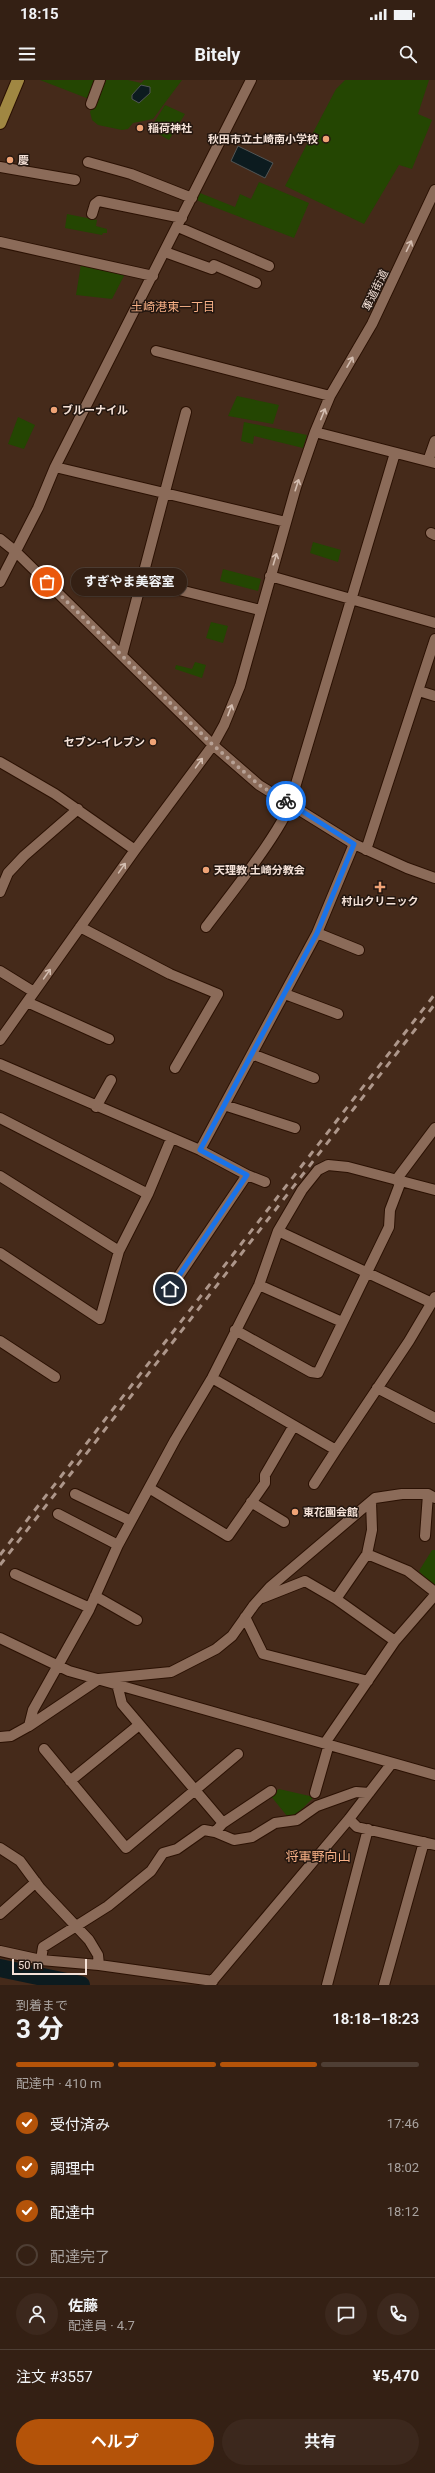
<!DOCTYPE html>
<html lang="ja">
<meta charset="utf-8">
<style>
body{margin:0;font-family:Roboto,"Noto Sans JP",sans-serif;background:#3c281d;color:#f1f3f6;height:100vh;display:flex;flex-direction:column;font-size:15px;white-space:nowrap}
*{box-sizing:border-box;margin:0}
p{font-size:13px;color:#a9a3a0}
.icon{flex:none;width:22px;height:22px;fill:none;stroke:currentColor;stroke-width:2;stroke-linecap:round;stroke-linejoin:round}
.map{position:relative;height:1905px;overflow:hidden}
.drawer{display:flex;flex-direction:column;background:#342014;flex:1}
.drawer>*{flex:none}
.scale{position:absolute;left:12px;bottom:10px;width:75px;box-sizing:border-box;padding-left:4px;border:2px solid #f4e1d7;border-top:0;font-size:11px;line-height:14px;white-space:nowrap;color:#f4e1d7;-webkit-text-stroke:3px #23160f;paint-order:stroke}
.pin{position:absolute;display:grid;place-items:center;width:34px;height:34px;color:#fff;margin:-17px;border:2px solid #fff;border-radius:50%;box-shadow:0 1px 4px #0007}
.courier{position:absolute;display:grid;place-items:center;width:40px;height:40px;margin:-20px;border:3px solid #1a73e8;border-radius:50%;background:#fff;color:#222;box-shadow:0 1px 5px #0007}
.bubble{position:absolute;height:28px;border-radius:14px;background:#342014;box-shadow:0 1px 3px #0004,0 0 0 1px #4e3e34;font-size:13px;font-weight:700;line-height:28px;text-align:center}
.summary em{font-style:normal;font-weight:700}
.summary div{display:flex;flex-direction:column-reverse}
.summary{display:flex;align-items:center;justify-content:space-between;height:68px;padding:0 16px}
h1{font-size:26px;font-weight:700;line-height:30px}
.bar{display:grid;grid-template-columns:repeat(4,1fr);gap:6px 4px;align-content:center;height:48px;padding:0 16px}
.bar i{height:5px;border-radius:3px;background:#4e3e34}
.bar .active{background:#b45309}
.bar p{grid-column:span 4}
.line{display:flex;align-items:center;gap:10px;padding:0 16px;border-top:1px solid #4e3e34}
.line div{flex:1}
.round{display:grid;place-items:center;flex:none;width:42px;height:42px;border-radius:21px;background:#3c281d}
ol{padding:0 16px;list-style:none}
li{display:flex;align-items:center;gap:12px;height:44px}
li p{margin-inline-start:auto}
li .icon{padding:4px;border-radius:50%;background:#b45309;color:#fff;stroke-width:4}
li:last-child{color:#a9a3a0}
li i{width:22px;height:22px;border:2px solid #4e3e34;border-radius:50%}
.cta{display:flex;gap:8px;margin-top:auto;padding:8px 16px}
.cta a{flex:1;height:46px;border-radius:24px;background:#b45309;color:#fff;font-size:16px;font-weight:700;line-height:46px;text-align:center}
.cta a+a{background:#3c281d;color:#f1f3f6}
.status{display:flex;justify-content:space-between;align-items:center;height:28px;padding:0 20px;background:#342014;direction:ltr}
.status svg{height:11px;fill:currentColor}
header{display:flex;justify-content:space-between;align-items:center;height:52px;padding:0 16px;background:#342014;font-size:18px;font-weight:700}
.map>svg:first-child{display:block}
.green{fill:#244602}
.water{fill:#0c1b1f;stroke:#525656}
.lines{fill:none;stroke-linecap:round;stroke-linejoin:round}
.river{stroke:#0c1b1f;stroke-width:18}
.minor-casing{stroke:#2b1103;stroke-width:12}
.major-casing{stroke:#2b1103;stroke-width:14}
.minor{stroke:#8b6b59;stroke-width:10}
.major{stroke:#a08742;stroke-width:12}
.rail{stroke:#ad968a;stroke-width:3;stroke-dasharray:7 7;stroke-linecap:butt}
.oneway{stroke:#d4beb1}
.done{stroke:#b7a195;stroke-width:4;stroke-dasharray:0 7.2}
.route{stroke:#1a73e8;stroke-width:5}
.poi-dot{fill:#efa376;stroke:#23160f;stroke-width:1.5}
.labels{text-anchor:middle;stroke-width:3;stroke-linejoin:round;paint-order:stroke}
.poi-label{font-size:11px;font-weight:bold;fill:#f4e1d7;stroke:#23160f;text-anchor:start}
.street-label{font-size:11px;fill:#f4e1d7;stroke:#23160f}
.neighbourhood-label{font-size:12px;fill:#f8b187;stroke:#23160f}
.quarter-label{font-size:13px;fill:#f8b187;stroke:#23160f}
</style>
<div class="status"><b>18:15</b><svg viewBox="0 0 49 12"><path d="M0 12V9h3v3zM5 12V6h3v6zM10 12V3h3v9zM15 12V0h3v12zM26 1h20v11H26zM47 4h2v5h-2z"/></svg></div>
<header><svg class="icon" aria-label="menu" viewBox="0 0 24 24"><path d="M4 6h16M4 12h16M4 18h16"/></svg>Bitely<svg class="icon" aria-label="search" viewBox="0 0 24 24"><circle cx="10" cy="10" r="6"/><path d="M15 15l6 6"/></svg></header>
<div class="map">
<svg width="435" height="1905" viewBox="0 0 435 1905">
<rect width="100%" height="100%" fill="#452a1a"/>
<path class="green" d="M40,0h57l-8,19z
M104,0h24l13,3 3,-3h38l-29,39 -20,4 -5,6 -6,1 -24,-5 -6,-5 -2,-8z
M345,0h84l-11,34 14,6 -20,49 -13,-4 -35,59 -79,-38 51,-97z
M165,25l20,9 -16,26 -19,-11z
M259,102l50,21 -15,35 -98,-38 4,-7 35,14 5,-13 11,5z
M67,134l30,6 -1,6 11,3v4h-4l-1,2 -37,-7z
M81,184l44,10 -13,25 -36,-4z
M237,316l42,9 -6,19 -45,-8z
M18,337l17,8 -11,24 -16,-5z
M244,342l63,13 -4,13 -49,-12 -1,8 -12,-3z
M313,462l28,8 -3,12 -28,-9z
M223,489l38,10 -3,12 -38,-10z
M211,542l17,4 -5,17 -17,-5z
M195,582l11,3 -4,13 -27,-9 1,-4 16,4z
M432,1470h3v34l-2,2 -14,-15z
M279,1709l35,8 -19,19h-8l-17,-21z"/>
<path class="water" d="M141,5l9,2v6l-11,10 -7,-4v-4z
M238,66l35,17 -8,15 -34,-17z"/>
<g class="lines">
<path class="river" d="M0,1888l81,17"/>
<g class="minor-casing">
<path id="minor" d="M91,24l9,-24
M88,82l43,12 61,24
M0,87l75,13
M92,134l3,-10 4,-3 83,17
M178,147l91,39
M0,162l153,34
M165,172l47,17 2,-4 42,18
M156,271l174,45
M315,352l120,31
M428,381l7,-20
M55,387l231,55
M431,453l4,2
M0,459l15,12 198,194 46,40 95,59 53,24 28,10
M270,496l165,47
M143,501l117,29
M0,502l38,-74 17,-41 196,-387
M122,575l64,-243
M419,611l16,5
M0,682l55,32 80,56
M366,770l69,-211
M0,812l8,-19 16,-17 54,-47
M80,847l90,47 48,20 -43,74
M206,847c20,-27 84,-105 87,-133l102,-341
M317,853l42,17
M0,891l34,21
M285,914l53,20
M27,922l82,37
M0,960l135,-190 78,-105 11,-20 16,-39 56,-199 19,-55 15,-36 42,-72 63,-134
M252,974l62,24
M0,984l200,86 47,25 18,7
M224,1025l71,23
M96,1027l15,-27
M0,1038l148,76
M200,1070l117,-217 37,-89
M0,1096l119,75
M396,1100l39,-52
M278,1151l154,72
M0,1173l100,66 19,-68 29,-57 23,-55
M259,1205l83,37
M170,1209l77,-114
M235,1250l76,42 7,1 71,-146 1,-17 11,-29
M0,1261l55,36
M212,1298l124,72 73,-109 26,-44
M377,1308l58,30
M314,1404l22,-34
M149,1408l79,48 37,-53v-8l28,-48
M75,1414l56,27
M251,1422l33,20
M58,1434l60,31
M425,1456l3,-42
M367,1474l41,17 27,21
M15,1494l75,34
M95,1516l42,24
M262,1518l43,-17 31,18 59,42
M336,1519l31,-45 5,-24 -1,-28
M245,1537l18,37 105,27
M0,1558l69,33 366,104
M117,1604l5,20 101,119 48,-32
M29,1646l70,-47 72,-7 45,-23 16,-13 22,-31 16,-18 105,-89 27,-4h26l7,4
M0,1657l11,-1 18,-10 4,-16 56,-100 29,-65 57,-105 37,-62 47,-93 19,-54 24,-41 16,-20 10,-5 20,2 87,23
M325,1663l70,-102 40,-46
M44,1669l82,99 112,-94
M70,1701l69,-56
M315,1713l14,-49
M349,1739l8,8 78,18
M215,1752l19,8 18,-3 23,-14 22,-3 20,-14 39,-14 13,1
M0,1768l20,13 20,27 49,52 9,15 1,10 114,16
M0,1834l36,-32
M0,1871l41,9 58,5
M41,1880l2,-13 65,-41 43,-35 12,-18 14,-4 27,-19 11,2 8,-9
M209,1905l140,-166 43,-56
M327,1905l41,-156
M384,1905l40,-143"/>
</g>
<g class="major-casing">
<path id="major" d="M0,43l18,-43"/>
</g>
<use href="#minor" class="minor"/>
<use href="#major" class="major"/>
<path class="rail" d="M0,1475l435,-561
M0,1485l435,-561"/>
</g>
<defs><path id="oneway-shaft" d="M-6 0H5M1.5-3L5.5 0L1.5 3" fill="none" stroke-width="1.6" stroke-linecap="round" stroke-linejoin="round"/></defs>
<g class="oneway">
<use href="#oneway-shaft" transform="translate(409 166) rotate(-64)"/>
<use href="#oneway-shaft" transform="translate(350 282) rotate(-60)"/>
<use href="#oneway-shaft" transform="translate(323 334) rotate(-68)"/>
<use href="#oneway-shaft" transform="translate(297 405) rotate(-72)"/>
<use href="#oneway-shaft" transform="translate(275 479) rotate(-73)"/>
<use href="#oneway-shaft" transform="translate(230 630) rotate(-69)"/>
<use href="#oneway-shaft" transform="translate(199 683) rotate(-54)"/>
<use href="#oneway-shaft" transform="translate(122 788) rotate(-55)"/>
<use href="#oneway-shaft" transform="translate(47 894) rotate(-55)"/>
</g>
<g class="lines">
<path class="done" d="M47,502l166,163 46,40 27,16"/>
<path class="route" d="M170,1209l77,-114 -47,-25 117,-217 37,-89 -68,-43"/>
</g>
<g class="poi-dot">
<circle cx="140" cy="48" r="4"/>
<circle cx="326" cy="59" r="4"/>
<circle cx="10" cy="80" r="4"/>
<circle cx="54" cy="330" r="4"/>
<circle cx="153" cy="662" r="4"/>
<circle cx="206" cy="790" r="4"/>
<path d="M378 801h4v4h4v4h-4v4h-4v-4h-4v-4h4z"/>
<circle cx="295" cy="1432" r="4"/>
</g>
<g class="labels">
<g class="poi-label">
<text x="148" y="52">稲荷神社</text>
<text x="318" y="63" text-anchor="end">秋田市立土崎南小学校</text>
<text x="18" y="84">慶</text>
<text x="62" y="334">ブルーナイル</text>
<text x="145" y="666" text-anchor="end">セブン-イレブン</text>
<text x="214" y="794">天理教 土崎分教会</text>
<text x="380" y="825" text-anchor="middle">村山クリニック</text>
<text x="303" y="1436">東花園会館</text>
</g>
<g class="street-label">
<text transform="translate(375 210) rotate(-64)" y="4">軍道街道</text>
</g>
<g class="neighbourhood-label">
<text x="173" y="231">土崎港東一丁目</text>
</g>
<g class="quarter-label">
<text x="318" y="1781">将軍野向山</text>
</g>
</g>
</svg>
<div class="scale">50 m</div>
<div class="pin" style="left:47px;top:502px;background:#ea580c"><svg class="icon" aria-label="bag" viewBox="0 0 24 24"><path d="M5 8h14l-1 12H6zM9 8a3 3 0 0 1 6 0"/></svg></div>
<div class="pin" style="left:170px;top:1209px;background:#1f2937"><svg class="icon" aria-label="home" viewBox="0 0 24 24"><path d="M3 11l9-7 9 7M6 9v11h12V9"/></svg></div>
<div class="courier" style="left:286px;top:721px"><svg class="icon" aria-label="bike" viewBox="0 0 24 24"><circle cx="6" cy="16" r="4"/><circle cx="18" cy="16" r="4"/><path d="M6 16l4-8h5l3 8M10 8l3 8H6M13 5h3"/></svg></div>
<div class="bubble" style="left:71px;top:488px;width:116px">すぎやま美容室</div>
</div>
<section class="drawer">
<div class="summary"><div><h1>3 分</h1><p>到着まで</p></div><em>18:18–18:23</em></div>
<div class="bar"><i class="active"></i><i class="active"></i><i class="active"></i><i></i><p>配達中 · 410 m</p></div>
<ol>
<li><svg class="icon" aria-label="check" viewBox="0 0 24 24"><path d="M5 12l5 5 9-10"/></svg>受付済み<p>17:46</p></li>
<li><svg class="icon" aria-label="check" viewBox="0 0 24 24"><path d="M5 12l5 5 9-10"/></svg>調理中<p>18:02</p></li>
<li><svg class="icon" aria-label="check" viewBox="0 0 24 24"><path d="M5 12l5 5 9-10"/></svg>配達中<p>18:12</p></li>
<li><i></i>配達完了</li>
</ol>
<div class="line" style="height:72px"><a class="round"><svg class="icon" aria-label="person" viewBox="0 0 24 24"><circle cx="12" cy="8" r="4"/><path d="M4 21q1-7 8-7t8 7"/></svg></a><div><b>佐藤</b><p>配達員 · 4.7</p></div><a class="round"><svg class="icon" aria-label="chat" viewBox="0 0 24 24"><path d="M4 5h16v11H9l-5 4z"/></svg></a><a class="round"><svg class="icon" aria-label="phone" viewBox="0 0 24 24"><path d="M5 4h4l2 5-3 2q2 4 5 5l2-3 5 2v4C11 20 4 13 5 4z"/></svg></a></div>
<div class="line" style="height:52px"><div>注文 #3557</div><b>¥5,470</b></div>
<div class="cta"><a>ヘルプ</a><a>共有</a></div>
</section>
